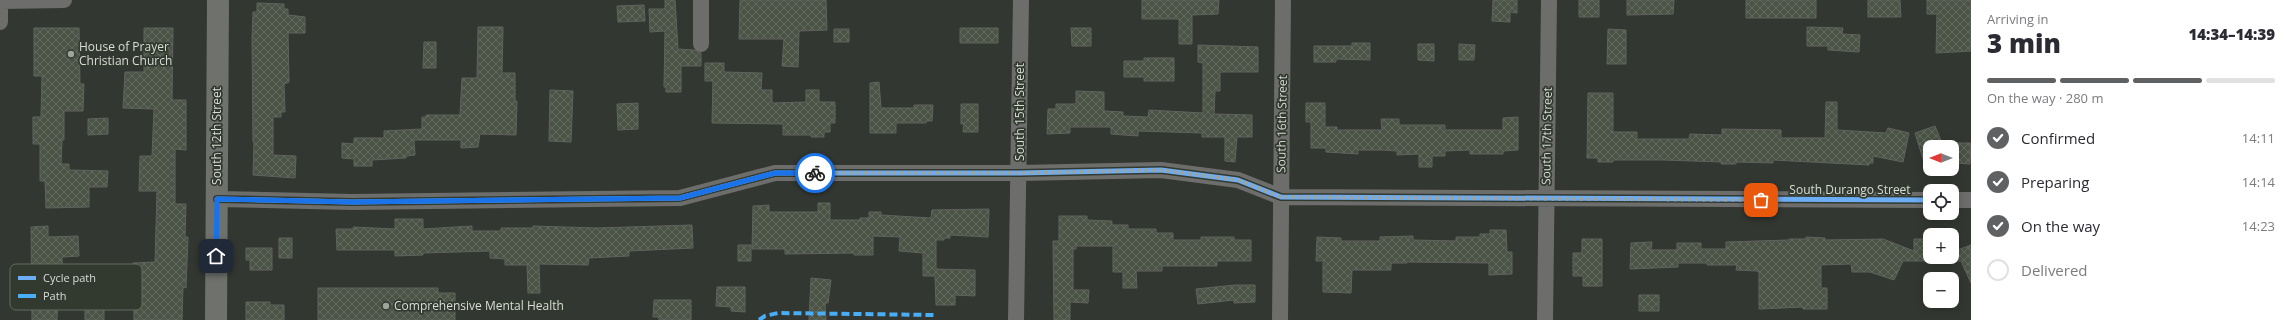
<!DOCTYPE html>
<meta charset="utf-8">
<style>
body{margin:0;font-family:"Open Sans",sans-serif;background:#f2f2f3;color:#2b2b33;height:100vh;display:flex;flex-direction:column;font-size:15px;white-space:nowrap}
*{box-sizing:border-box;margin:0}
p{font-size:13px;color:#7c7c81}
.icon{flex:none;width:22px;height:22px;fill:none;stroke:currentColor;stroke-width:2;stroke-linecap:round;stroke-linejoin:round}
.map{position:relative;flex:1;overflow:hidden}
.panel{display:flex;flex-direction:column;background:#fff;width:320px}
.panel>*{flex:none}
.needle{width:26px;rotate:270deg}
.controls{position:absolute;left:1923px;top:140px;display:grid;gap:8px}
.controls a{display:grid;place-items:center;width:36px;height:36px;border-radius:8px;background:#fff;box-shadow:0 2px 10px #0003;font-size:20px}
.pin{position:absolute;display:grid;place-items:center;width:34px;height:34px;color:#fff;margin:-17px;border-radius:8px;box-shadow:0 2px 6px #0006}
.courier{position:absolute;display:grid;place-items:center;width:40px;height:40px;margin:-20px;border:3px solid #1a73e8;border-radius:50%;background:#fff;color:#222;box-shadow:0 1px 5px #0007}
.summary em{font-style:normal;font-weight:800}
.summary div{display:flex;flex-direction:column-reverse}
.summary{display:flex;align-items:center;justify-content:space-between;height:68px;padding:0 16px}
h1{font-size:26px;font-weight:800;line-height:30px}
.bar{display:grid;grid-template-columns:repeat(4,1fr);gap:6px 4px;align-content:center;height:48px;padding:0 16px}
.bar i{height:5px;border-radius:3px;background:#e1e1e2}
.bar .active{background:#5f6162}
.bar p{grid-column:span 4}
ol{padding:0 16px;list-style:none}
li{display:flex;align-items:center;gap:12px;height:44px}
li p{margin-inline-start:auto}
li .icon{padding:4px;border-radius:50%;background:#5f6162;color:#fff;stroke-width:4}
li:last-child{color:#7c7c81}
li i{width:22px;height:22px;border:2px solid #e1e1e2;border-radius:50%}
main{display:flex;flex:1;min-height:0}
.map>svg:first-child{display:block}
.building{fill:url(#building-cross-hatch);stroke:#60625e}
.lines{fill:none;stroke-linecap:round;stroke-linejoin:round}
.minor{stroke:#6d6e6c;stroke-width:16}
.secondary{stroke:#6f716d;stroke-width:22}
.quiet{stroke:#49aef6;stroke-width:4;stroke-dasharray:8 4;stroke-linecap:butt}
.cycleway-casing{stroke:#32392f;stroke-width:8}
.cycleway{stroke:#6dadf4;stroke-width:5}
.done{stroke:#9ea39c;stroke-width:4;stroke-dasharray:0 7.2}
.route{stroke:#1a73e8;stroke-width:5}
.poi-dot{fill:#9ea39c;stroke:#32392f;stroke-width:1.5}
.labels{text-anchor:middle;stroke-width:3.5;stroke-linejoin:round;paint-order:stroke}
.poi-label{font-size:12px;fill:#d8ddd6;stroke:#32392f;text-anchor:start}
.street-label{font-size:12px;fill:#d8ddd6;stroke:#32392f}
.key{fill:#32392f;stroke:#646a61;stroke-width:1}
.key-label{font-size:11px;fill:#d8ddd6}
</style>
<main>
<div class="map">
<svg width="1971" height="320" viewBox="0 0 1971 320">
<defs>
<pattern id="building-cross-hatch" width="8" height="8" patternUnits="userSpaceOnUse"><rect width="8" height="8" fill="#4a5345"/><path d="M0 0l8 8M0 8l8-8" fill="none" stroke="#636b5f"/></pattern>
</defs>
<rect width="100%" height="100%" fill="#333731"/>
<path class="building" d="M665,0h10l3,49 16,1 7,3v13h-20v26h-15v-5h-2l1,-56 -15,1 -1,-23h16z
M740,0h86l1,30 -28,1 -1,36 -16,-1 2,-27h-45z
M1142,0h77l-1,14 -26,1v29h-13v-25h-37z
M1493,0h24v13l-7,-1v10l-18,-1z
M1579,0h20v17h-20z
M1627,0h47l-1,14 -46,1z
M1746,0h70v18h-70z
M1868,0h32l1,17h-33z
M1927,0h44v51l-35,2 1,-39h-10z
M257,3l27,1v5h4v6l17,2v16h-17l1,49 -5,2 1,28h-4v5h-8v38l23,1 -1,22 -42,-3 1,-33h-1l-1,-104 1,-26h4z
M644,5l1,16 -27,1 -1,-16z
M478,27h25l-1,46h13v28h2l-1,34 -36,-1 -2,13 -17,1v-8h-47l1,15 -9,1v2l-34,2v6h-18v-7l-12,-1v-15l12,1v-6h30v-7l38,-2v-12h4v-2h34l2,-37h15z
M1807,27l36,1 -1,6 18,1 -1,17 -31,-2v-4h-21z
M34,28h45l1,56h4l-1,27h-19v29h-2l-1,24h8v6l39,1 -1,16h-18v20l-43,1 -1,-27h-5v-37h-7v-27h8l1,-41h-8z
M144,28h29l-1,72h14v50l-11,-1v55h11l-1,33h3l-2,51 -3,-1 -1,33h-48l-1,-57 22,-1 2,-71h-18l1,-35h12l2,-47 -31,-1 2,-36h19z
M960,28h38v15h-38z
M1071,28h20v18h-19z
M834,29h15v13h-15z
M1608,29l18,1v34h-19z
M424,42h12v26h-13z
M1352,43h18v17l-34,-1v3h-22v-16h38z
M1418,44h16v17l-16,-1z
M1459,44l16,1 -1,15h-15z
M1198,45l60,2v25h-38v19h-5l-1,23 38,1v22h-15l-2,25 -10,-1v-24h-23v-4l-64,-2v5l-14,-1 -13,-1v-7h-41v6l-23,1 1,-25h8v-5h20v-13l28,1v19l19,1v4l25,1 1,-7 54,3v-50l-5,-1z
M1144,58h30v23h-30v-4h-20v-16h20z
M705,63h19v9l38,1 -1,17h11v13l34,-1v-12h13v12h16v21h-5v9h-6v5h-13v-2h-28v-11l-71,-1 1,-42h-8z
M879,82l2,26h33v-3h19l-1,16h-6v2h-30v10h-26v-50z
M550,90l23,1 -2,51 -22,-1z
M1588,93h25v39h24v7h52l1,-5 32,1v-6l59,1v8h44l1,-36h11v28l49,3 2,-5 21,5 -6,29 -30,-6v7h-4v2l-96,-5v3l-37,-1v2h-15v-2l-57,-2h-51v2h-15v-4h-11z
M638,103v26l-20,1 -1,-26z
M1306,103h19v24h12v3h45l-1,-11h18v6h46v5h58v-12l15,-1v33l-15,1v3h-33v-4l-25,1v5h-13v11h-13v-13l-22,1v-4l-15,-1h-24v4l-32,-2v-4h-15v-26h-5z
M961,104h17v28h-15l1,-8h-3z
M108,118v16l-20,1v-16z
M1935,126l7,17h29l-1,21 -17,-1 -1,-16h-22v14l-6,1 -9,-29z
M818,203h12v17h30v-2h9v-6h12v3l50,3 1,-8 57,-1 -1,28 -38,-2v3h-6v2h-8v29l39,1v26l-20,-1v10h-19l-1,-29h-12v-23l-24,-2 1,-14 -27,-1v19h-19v-2l-69,1v-5h-33l1,-43 16,-1v7h49z
M1059,216h28v4l25,1v4h16v4h28v4h17v7h28v-3h33v3h17v21h-34v5h-55v5h-26l1,17h-14v-16h-10v-26h-37v3h-3v41h16l-1,13 -18,-1v18h-16l-1,-79h6z
M395,219h28v10l49,-3v5h29v-3h32v-2l64,2 95,-3 1,23 -64,3v5l-40,2 -1,7 -49,-1 1,29h-12l-1,-28h-22v-6l-15,-1v-7l-67,2v2l-28,1v-6h-58l-1,-21h18l-1,-2 42,2z
M48,226v11l30,-1 1,20 -17,1 1,34h-5l-1,29h-25l-1,-93z
M1490,230h16l1,22h5v22l-23,1v-12l-82,-1v1h-16v7h-39l-1,23 -28,-1v-31h-7l1,-24 24,1v3h39v-4l33,-1v4l43,1v-4h24v-3h10z
M1806,237l19,1v2l58,-1 31,12v-12h16v18l5,1 17,-1v-5l19,-7v38l-10,-22h-58l-9,19 -24,-8h-18l-1,-8 -30,1v23h6v21h-24v-2l-44,2v-37l-2,-1 -21,-1 1,-5h-30v-2h-29v4l-48,2 1,-26 21,-1 -1,8h26v-7h24v6h25v-7l63,-2v-1h17z
M279,238h13v20h-13z
M1582,239h20v47h-19v-10h-10v-23h9z
M738,245h13v16h-13z
M246,248h26v22h-22v-10h-4z
M811,278l20,2 -3,23h-3l1,17h-17z
M1235,285h20v17l-21,1v-3l-36,4 -2,-15z
M717,287h28v25l-14,-1v-4l-15,-1z
M318,288h120v5h17v27h-137z
M85,292h19v28h-19z
M1639,295h20v16h-20z
M654,300h37v20h-32v-3h-6z
M246,302h24v3h14v15h-38z"/>
<g class="lines">
<path class="minor" d="M0,1l64,-1
M0,22v-22
M701,44v-44
M217,199l135,3 328,-4 95,-25h245l141,-3 77,10 43,17 649,3
M1952,200h19
M1016,320l5,-320
M1280,320l3,-320
M1545,320l4,-320"/>
<path class="secondary" d="M216,320l2,-320"/>
<path class="quiet" d="M759,320l6,-4 13,-3 157,2"/>
<g class="cycleway-casing">
<path id="cycleway" d="M217,199l135,3 328,-4 95,-25h245l141,-3 77,10 43,17 649,3"/>
</g>
<use href="#cycleway" class="cycleway"/>
</g>
<g class="lines">
<path class="done" d="M815,173h205l141,-3 77,10 43,17 480,3"/>
<path class="route" d="M216,256l1,-57 135,3 328,-4 95,-25h40"/>
</g>
<g class="poi-dot">
<circle cx="71" cy="54" r="4"/>
<circle cx="386" cy="306" r="4"/>
</g>
<g class="labels">
<g class="poi-label">
<text x="79" y="51">House of Prayer<tspan x="79" dy="14">Christian Church</tspan></text>
<text x="394" y="310">Comprehensive Mental Health</text>
</g>
<g class="street-label">
<text transform="translate(1020 112) rotate(-90)" y="4">South 15th Street</text>
<text transform="translate(1282 124) rotate(-89)" y="4">South 16th Street</text>
<text transform="translate(217 136) rotate(-90)" y="4">South 12th Street</text>
<text transform="translate(1547 136) rotate(-89)" y="4">South 17th Street</text>
<text x="1850" y="194">South Durango Street</text>
</g>
</g>
<rect x="10" y="264" width="132" height="46" rx="6" class="key"/>
<rect x="18" y="276" width="18" height="4" fill="#6dadf4"/>
<rect x="18" y="294" width="18" height="4" fill="#49aef6"/>
<g class="key-label">
<text x="43" y="282">Cycle path</text>
<text x="43" y="300">Path</text>
</g>
</svg>
<div class="controls">
<a><svg class="needle" viewBox="-14 -14 28 28"><path d="M0-13l5 13h-10z" fill="#e53935"/><path d="M0 13l5-13h-10z" fill="#7c7c81"/></svg></a>
<a><svg class="icon" aria-label="locate" viewBox="0 0 24 24"><circle cx="12" cy="12" r="6"/><path d="M12 2v4M12 18v4M2 12h4M18 12h4"/></svg></a>
<a>+</a>
<a>−</a>
</div>
<div class="pin" style="left:1761px;top:200px;background:#ea580c"><svg class="icon" aria-label="bag" viewBox="0 0 24 24"><path d="M5 8h14l-1 12H6zM9 8a3 3 0 0 1 6 0"/></svg></div>
<div class="pin" style="left:216px;top:256px;background:#1f2937"><svg class="icon" aria-label="home" viewBox="0 0 24 24"><path d="M3 11l9-7 9 7M6 9v11h12V9"/></svg></div>
<div class="courier" style="left:815px;top:173px"><svg class="icon" aria-label="bike" viewBox="0 0 24 24"><circle cx="6" cy="16" r="4"/><circle cx="18" cy="16" r="4"/><path d="M6 16l4-8h5l3 8M10 8l3 8H6M13 5h3"/></svg></div>
</div>
<section class="panel">
<div class="summary"><div><h1>3 min</h1><p>Arriving in</p></div><em>14:34–14:39</em></div>
<div class="bar"><i class="active"></i><i class="active"></i><i class="active"></i><i></i><p>On the way · 280 m</p></div>
<ol>
<li><svg class="icon" aria-label="check" viewBox="0 0 24 24"><path d="M5 12l5 5 9-10"/></svg>Confirmed<p>14:11</p></li>
<li><svg class="icon" aria-label="check" viewBox="0 0 24 24"><path d="M5 12l5 5 9-10"/></svg>Preparing<p>14:14</p></li>
<li><svg class="icon" aria-label="check" viewBox="0 0 24 24"><path d="M5 12l5 5 9-10"/></svg>On the way<p>14:23</p></li>
<li><i></i>Delivered</li>
</ol>
</section>
</main>
